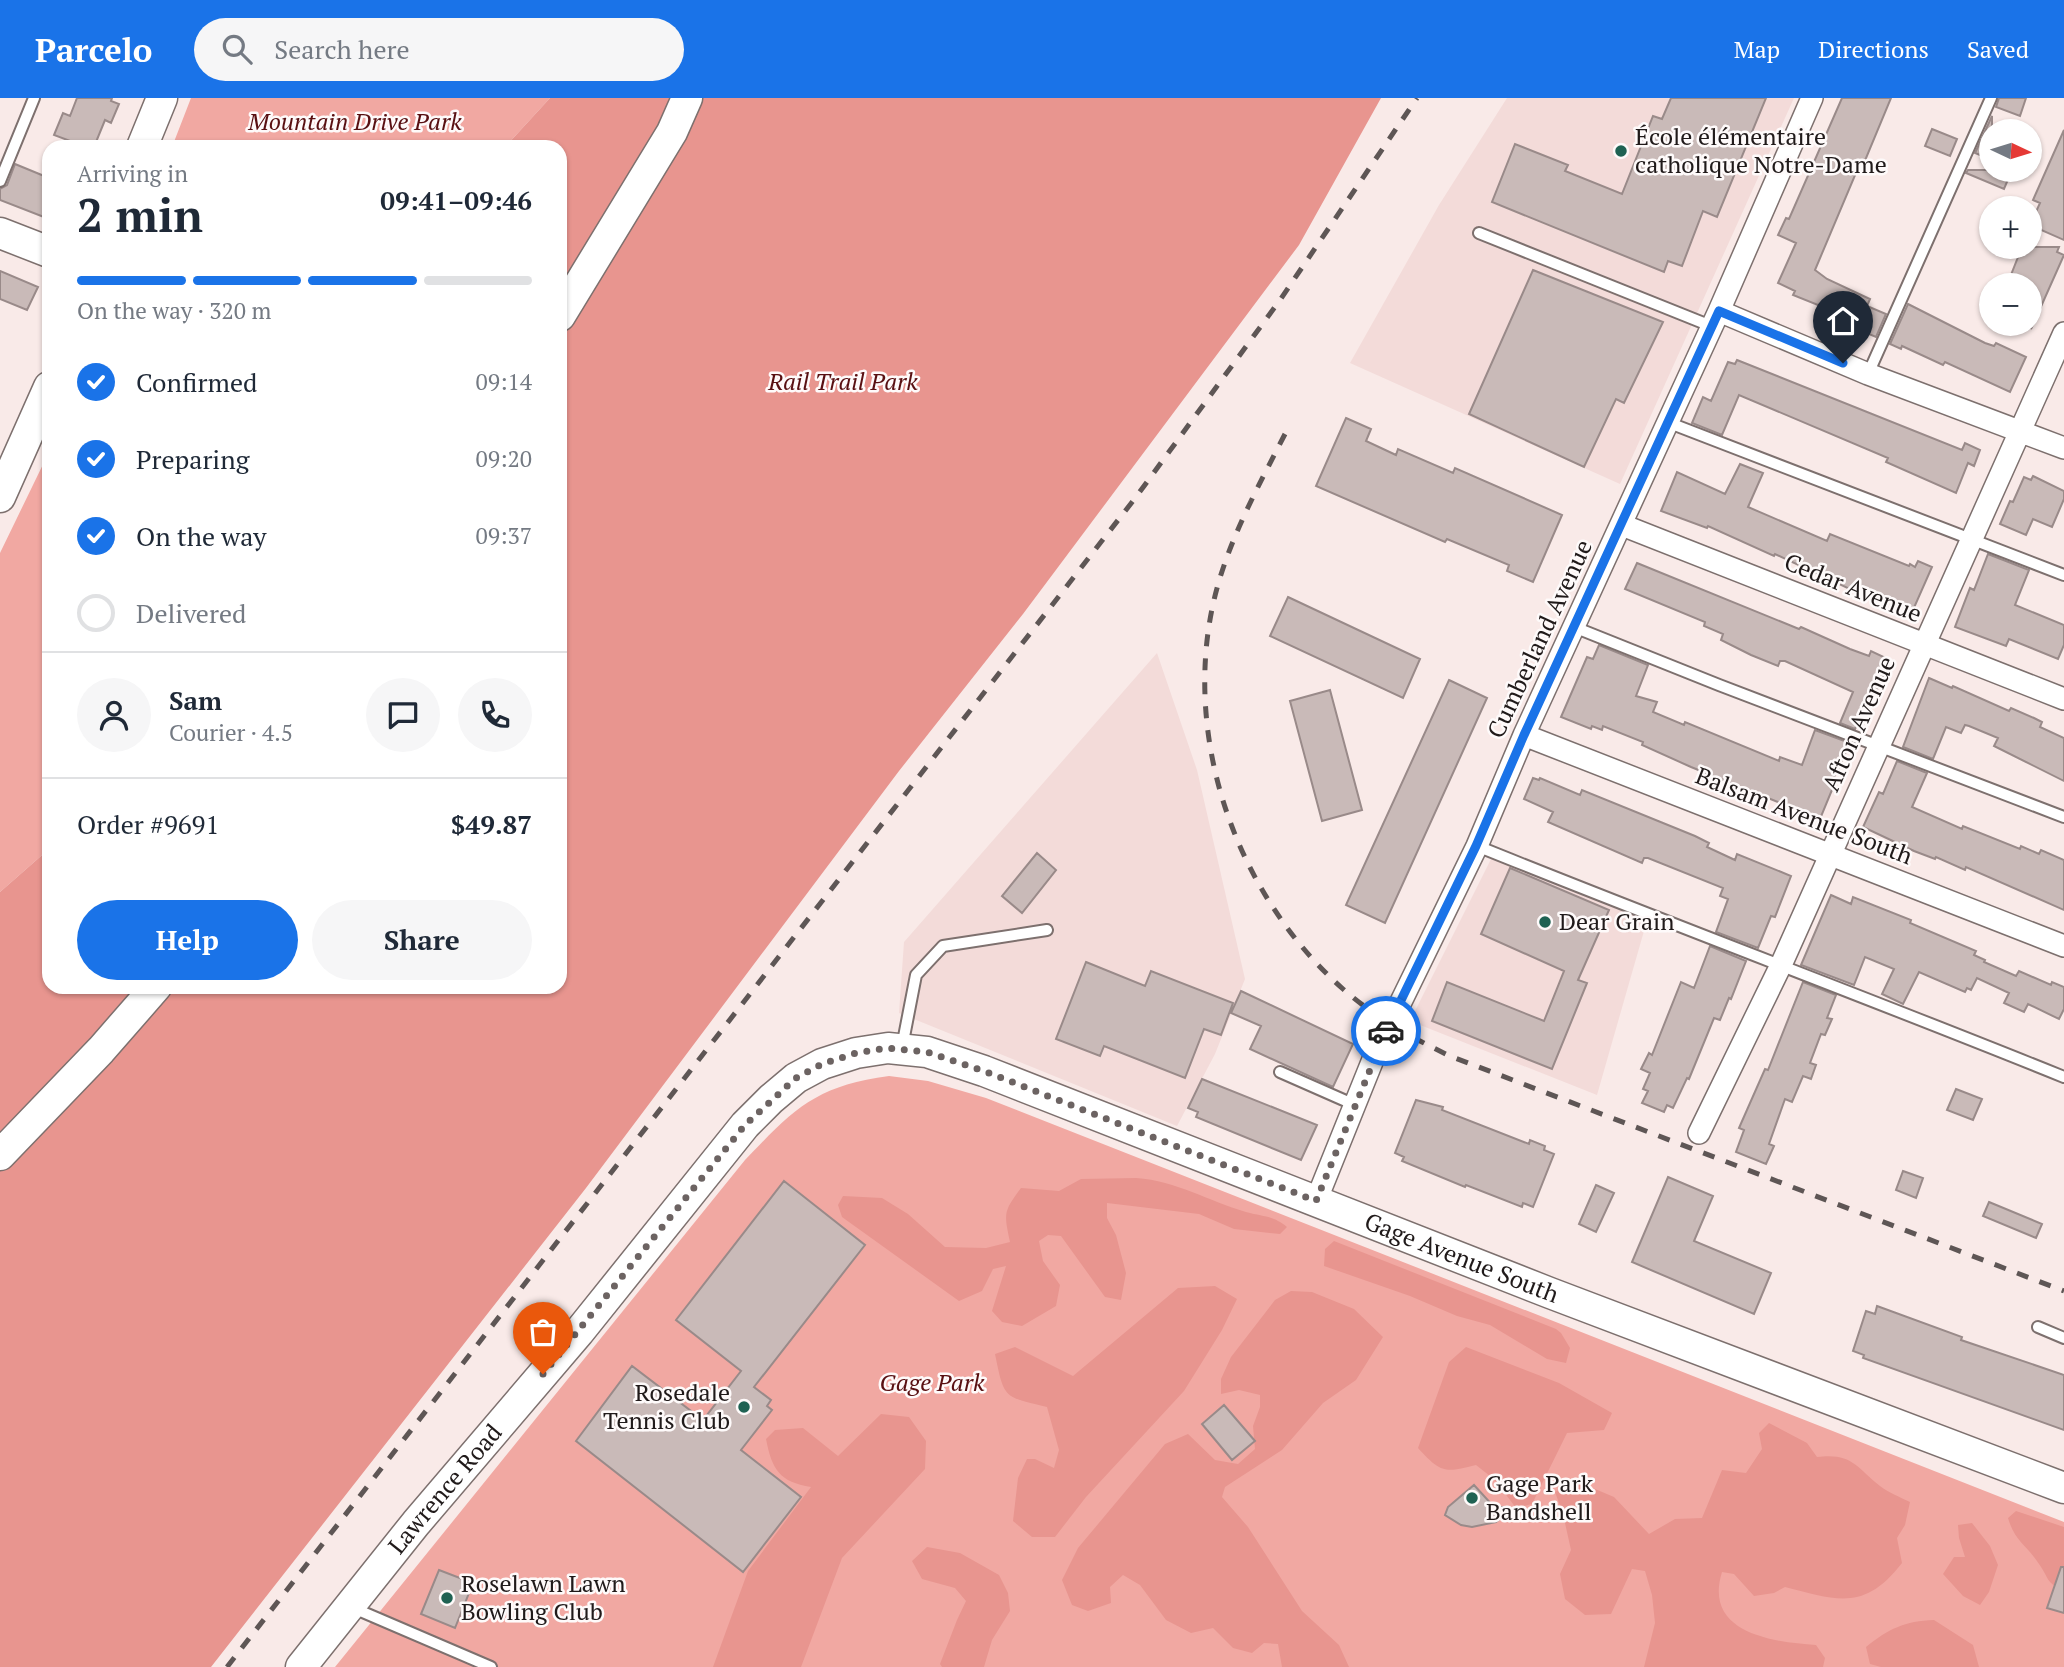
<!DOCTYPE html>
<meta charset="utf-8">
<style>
body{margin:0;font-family:"PT Serif",serif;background:#f6f6f7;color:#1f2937;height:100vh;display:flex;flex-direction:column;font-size:26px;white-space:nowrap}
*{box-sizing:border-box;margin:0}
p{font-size:23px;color:#747a83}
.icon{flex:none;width:38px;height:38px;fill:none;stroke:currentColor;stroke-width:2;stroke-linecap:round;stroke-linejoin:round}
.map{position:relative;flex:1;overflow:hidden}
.sheet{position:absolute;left:42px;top:42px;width:525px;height:854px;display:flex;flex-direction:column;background:#fff;border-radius:21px;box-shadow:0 2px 5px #0004}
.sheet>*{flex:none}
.needle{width:46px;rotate:94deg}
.buttons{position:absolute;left:1979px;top:21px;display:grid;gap:14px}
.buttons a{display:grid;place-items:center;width:63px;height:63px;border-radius:50%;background:#fff;box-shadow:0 2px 5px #0004;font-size:35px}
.pin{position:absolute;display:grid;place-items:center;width:60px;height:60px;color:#fff;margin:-72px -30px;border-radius:50% 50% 50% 0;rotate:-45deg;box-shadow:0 0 7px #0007}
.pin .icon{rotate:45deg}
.courier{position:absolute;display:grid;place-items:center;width:70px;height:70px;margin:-35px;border:5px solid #1a73e8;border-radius:50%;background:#fff;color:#222;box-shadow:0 2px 9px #0007}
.head em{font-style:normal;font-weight:700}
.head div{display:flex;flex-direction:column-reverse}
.head{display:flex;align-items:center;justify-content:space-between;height:119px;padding:0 35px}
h1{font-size:46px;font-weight:700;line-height:52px}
.bar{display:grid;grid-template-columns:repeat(4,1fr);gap:10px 7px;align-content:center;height:84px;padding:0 35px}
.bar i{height:9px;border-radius:5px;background:#e0e1e3}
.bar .active{background:#1a73e8}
.bar p{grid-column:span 4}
.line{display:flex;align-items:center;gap:18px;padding:0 35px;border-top:2px solid #e0e1e3}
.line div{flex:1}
.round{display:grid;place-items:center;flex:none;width:74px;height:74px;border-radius:37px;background:#f6f6f7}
ol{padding:0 35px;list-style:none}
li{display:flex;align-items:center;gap:21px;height:77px}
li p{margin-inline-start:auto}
li .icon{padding:7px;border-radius:50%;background:#1a73e8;color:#fff;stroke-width:4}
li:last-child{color:#747a83}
li i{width:38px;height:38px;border:4px solid #e0e1e3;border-radius:50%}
.button{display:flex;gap:14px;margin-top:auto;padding:14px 35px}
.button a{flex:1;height:80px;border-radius:42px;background:#1a73e8;color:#fff;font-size:28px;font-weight:700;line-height:80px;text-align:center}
.button a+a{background:#f6f6f7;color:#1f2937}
header{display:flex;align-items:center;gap:42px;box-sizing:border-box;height:98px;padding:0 35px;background:#1a73e8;color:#fff}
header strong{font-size:33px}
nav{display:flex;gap:38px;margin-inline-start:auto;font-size:24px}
.search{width:490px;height:63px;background:#f6f6f7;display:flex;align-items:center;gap:18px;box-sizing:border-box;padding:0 24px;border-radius:38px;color:#747a83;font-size:26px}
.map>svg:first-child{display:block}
.built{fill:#f3dbd9}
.green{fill:#f1a8a2}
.forest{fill:#e8958f}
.building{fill:#c9bab8;stroke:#998a89;stroke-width:2}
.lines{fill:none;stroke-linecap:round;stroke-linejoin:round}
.lane-casing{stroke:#7d706e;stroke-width:14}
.street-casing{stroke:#7d706e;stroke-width:24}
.secondary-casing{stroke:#7d706e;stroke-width:33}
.lane{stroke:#fff;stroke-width:10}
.street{stroke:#fff;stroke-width:21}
.secondary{stroke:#fff;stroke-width:30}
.rail{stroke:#5e5655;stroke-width:5;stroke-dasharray:12 12;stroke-linecap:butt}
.done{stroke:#6c6362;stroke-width:7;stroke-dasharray:0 12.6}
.route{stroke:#1a73e8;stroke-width:9}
.poi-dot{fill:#1f6253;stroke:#fefafa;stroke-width:2.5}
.labels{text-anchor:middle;stroke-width:5;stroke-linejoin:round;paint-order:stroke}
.park-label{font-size:24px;font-style:italic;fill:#591012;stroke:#fefafa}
.poi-label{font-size:24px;fill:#201a1a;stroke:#fefafa;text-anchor:start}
.street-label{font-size:24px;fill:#201a1a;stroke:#fefafa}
</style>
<header>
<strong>Parcelo</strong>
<div class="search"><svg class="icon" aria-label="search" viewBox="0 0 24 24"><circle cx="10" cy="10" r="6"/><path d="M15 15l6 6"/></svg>Search here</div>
<nav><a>Map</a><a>Directions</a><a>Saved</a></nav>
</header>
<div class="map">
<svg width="2064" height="1569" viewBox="0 0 2064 1569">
<rect width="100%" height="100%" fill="#f9eae8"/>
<path class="built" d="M1507,0h287l-174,386 -270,-121 89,-158z
M1157,555l40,117 48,209 -30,75 -38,72 -278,-113 5,-71z
M1494,755l154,64 -51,178 -187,-74z"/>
<path class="green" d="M191,0h359l-45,49h-333z
M49,354v397l-49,43v-339z
M889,978l39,5 58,17 1078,424v145h-1729l410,-507c49,-51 70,-74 144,-84z"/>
<path class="forest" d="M550,0h831l-82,147 -276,369 -124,157 -313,417 -375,479h-211v-775l49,-43v138h511v-840h-55z
M1136,1080c41,3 72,23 110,34 18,5 26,3 41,15l-7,7 -46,-5 -35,-15 -92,-11v15l9,17 10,38 -5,27 -16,-3 -44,-61 -13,-1 -9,6 4,20 17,24 -4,21 -34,20 -20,-4 -10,-11 14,-45 -13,3 -11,22 -23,10 -117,-84 -4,-12 5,-9 39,2 26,16 37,33 41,1 24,-6c-6,-29 -7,-30 11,-54l38,3 22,-12z
M1334,1143l222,88 5,4 9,15 -4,15 -19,-4 -57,-34 -33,-9 -47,-20 -86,-30 1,-17z
M1215,1188l22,13 -15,31 -38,61 -98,106 -31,40h-23l-19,-16 5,-43 9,-19h8l19,9 5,-18 -12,-43c-44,-10 -43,-9 -52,-53l20,-7 58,29 105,-88z
M1291,1193l21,1 42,17 29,28 -27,43 -33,23 -41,47 -57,37 -3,10 26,30 54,84 37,34 10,22h-67l-4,-23 -14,-1 -12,10 -19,-5 -20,-20 -22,5 -25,-13 -26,-35 -17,-10 -13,12 1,16 -23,8 -16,-6 -10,-25 16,-32 87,-104 23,-10 27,26 23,4 17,-15 -2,-23 7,-19v-12l-21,-5 -18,4v-15l10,-22 44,-57z
M1466,1249l93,36 53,30 -8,17 -37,3 -35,71 -16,4 -21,-28 -19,-15c-32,8 -35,8 -58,-17l31,-86z
M881,1316l28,3 17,24 -1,28 -83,89 -41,109h-88l35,-96 63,-84c-31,-5 -39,-17 -45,-48l9,-9 28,-2 35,28z
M1769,1325l38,20 10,14c35,-4 38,9 63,29 9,7 20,11 30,16l-5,23 -8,13 5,25c-38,49 -65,37 -117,24l-11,6 -20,3 -20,-22 -12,-2c-19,61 50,70 94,73l9,13 -2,9h-179l11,-44 -3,-28 -7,-24 -13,-2 -21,45 -26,1 -20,-16 -5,-25 11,-24 -8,-36 -8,-22 21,-11 38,16 35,37 26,-15 27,-1 20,-48 24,3 16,-24 -3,-16z
M2016,1413l48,16v65c-19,-11 -14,-12 -25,-28 -12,-19 -24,-22 -31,-46z
M1972,1425l18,23 8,19 -9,27 -9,13 -17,-9 -20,-22 11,-17h11l-6,-19 -1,-13z
M927,1449l33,6 39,22 9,18 2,18 -18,29 -8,27h-42l-2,-3 17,-44 9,-19 -11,-13 -33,-9 -10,-18z
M1934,1522l39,25 6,22h-98l-11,-3 -4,-17c22,-18 39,-26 68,-27z"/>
<path class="building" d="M77,0h35l-1,3 8,3 -8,19 -6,-3 -11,27h-8l-32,-12 9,-22 7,3z
M1671,0h95l-49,119 -14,-6 -21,55 -14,-5 -4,11 -172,-70 23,-58 53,21 -3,6 57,23 31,-78 9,3z
M1842,0h49l-27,65 -3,-2 -46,109 12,9 43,20 -3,7 19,8 -10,23 -14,-6 -2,5 -22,-9 5,-12 -50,-20 2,-4 -17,-8 18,-40 -18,-8 8,-17 3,1z
M1999,0h27l-6,18 -24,-9z
M1992,18v44l-17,-7z
M1932,31l25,10 -7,17 -25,-10z
M2064,32v110l-34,-15 10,-22 -7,-3z
M15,66l34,14v41l-49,-19v-11l7,-4z
M1968,72h44l-8,19 -38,-16z
M2022,149h37l-2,5 7,3 -33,74 -1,-44h-23z
M1533,172l130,52 -39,81 -8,-4 -32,68 -115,-53z
M0,173l38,16 -11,23 -27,-11z
M1908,206l77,39 9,3 2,-3 30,14 -16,35 -65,-30 -2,3 -41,-19 -1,3 -11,-5z
M1737,262l225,90 3,-7 15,7 -6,16 -6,-3 -12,30 -70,-31 2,-4 -149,-63 -17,40 -30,-12 11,-26 8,4 17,-39 7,2z
M1346,320l25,11 -5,12 30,14 2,-6 55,24 2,-5 107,47 -29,67 -26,-11 2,-6 -62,-26 -2,3 -129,-56z
M1740,366l23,9 -15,34 79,34 3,-7 79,32 1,-2 5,3 3,-6 14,6 -19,43 -40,-15 -2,4 -96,-45 -1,2 -66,-30 -1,2 -46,-17 16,-39 48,22z
M2033,378l31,15v8l-12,28 -19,-8 -7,16 -26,-11 10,-23 3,1 11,-25 7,3z
M1988,456l41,16 -14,35 49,20v20l-6,14 -49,-20 -3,7 -51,-19 15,-39 4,2z
M1637,465l162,66 2,-2 49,22 19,7 2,-5 19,9 -29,67 -4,-2 -2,4 -15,-6 13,-31 -68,-31h-5l-2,5 -27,-11 -30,-15 2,-6 -19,-8 1,-4 -80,-33z
M1288,499l132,62 -17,39 -133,-62z
M1599,547l49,20 -12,31 21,6 -4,10 31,13 1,-3 94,39 1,-4 22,8 13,-35 35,13 -19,41 3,1 -14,34 -129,-52 -49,-22 1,-3 -40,-16 -1,4 -10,-4 -1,3 -30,-12 26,-60 6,2z
M1929,580l23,10 1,-2 56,25 2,-3 23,10 8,4 -2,5 24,11v43l-70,-35 4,-8 -29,-12 -4,-1 -4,8 -15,-6 -13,32 -30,-12z
M1449,582l38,18 -102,225 -39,-18z
M1330,592l32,120 -40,11 -32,-120z
M1897,663l30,12 -15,34 50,22 1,-3 57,23 1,-3 18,8 2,-4 23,10v50l-98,-43 -1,3 -29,-13 -1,2 -21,-8 -51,-24 16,-35 4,2z
M1533,680l6,2 1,-2 40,17 2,-5 113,46 14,7 -2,4 28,13 2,-6 54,22 -16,41 -4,-1 -13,32 -42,-16 12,-33 -8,-3 3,-8 -75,-30h-4l-2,5 -94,-41 5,-10 -29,-13z
M1037,755l19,17 -34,43 -20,-17z
M1510,770l99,42 -31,70 9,3 -35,86 -120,-48 15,-39 97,39 20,-50 -83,-37z
M1831,797l20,9 2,-7 58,23 -1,3 66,28 -2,4 11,5 -1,2 32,14 3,-5 32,14 1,-3 12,5v22l-5,10 -31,-15 -4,8 -20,-9 5,-10 -32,-15 -6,12 -4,-2 -2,4 -46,-20 -16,32 -21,-10 12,-25 -29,-12 -11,28 -53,-20z
M1710,848l36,15 -15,38 -2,-1 -9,22 -6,-2 -25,61 -2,-1 -14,30 -6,-3 -3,7 -22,-9 6,-12 -5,-2 7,-16 -9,-4 8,-16 3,2 29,-73 13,6z
M1086,864l59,24 6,-15 82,32 -12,32 -17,-6 -19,49 -81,-32 -4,10 -44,-17z
M1803,884l33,13 -9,23 5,1 -7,16 -4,-1 -11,29 6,2 -5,14 -8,-3 -11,26 -7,-3 -16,45 5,2 -8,18 -30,-12 8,-22 -5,-2 26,-59 3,1z
M1241,893l112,53 -20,43 -83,-38 11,-23 -30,-13z
M1202,981l115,46 -16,35 -105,-43 2,-5 -10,-4z
M1956,991l26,10 -9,21 -26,-10z
M1416,1002l27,7 -1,3 87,34 1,-4 15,6 -1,4 10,4 -21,53 -10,-4 -1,4 -56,-22 -1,2 -63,-26 2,-4 -9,-4z
M1903,1073l20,7 -7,20 -20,-8z
M1668,1079l45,19 -19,45 77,32 -17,41 -122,-52z
M784,1083l81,64 -111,142 17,13 -4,6 5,4 -31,40 60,47 -58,75 -167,-131 56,-75 71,54 38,-49 -65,-51z
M1596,1087l18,8 -18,39 -17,-8z
M1989,1104l53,22 -6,14 -53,-22z
M1877,1208l85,31 -1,3 103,35v55l-201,-72 1,-3 -11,-4 13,-40 9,3z
M1224,1307l31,36 -23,19 -30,-36z
M1474,1387l20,22h8l-1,11 -5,4 -24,5 -11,-2 -16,-10 3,-8z
M2061,1469h3v46l-17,-5z
M439,1472l34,13 -18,45 -34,-14z"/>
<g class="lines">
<g class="lane-casing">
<path id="lane" d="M0,83l34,-83
M1479,135l232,93
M1868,276l123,-276
M1667,324l397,153
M1574,529l145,58 345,132
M1477,748c195,79 392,152 587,231
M902,949l14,-72 27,-29 104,-16
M1280,974l75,33
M2038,1229l26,11
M351,1509l140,60"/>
</g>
<g class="street-casing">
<path id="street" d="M1719,213l149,63 196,74
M1622,427l442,174
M1524,637l540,211
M1699,1035l82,-168 283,-632
M1316,1103l58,-144 103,-211 47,-111 195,-424 93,-213"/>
</g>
<g class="secondary-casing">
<g id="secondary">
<path d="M142,49l20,-49"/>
<path d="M0,135l49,19"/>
<path d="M560,218l112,-184 15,-34"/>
<path d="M0,399l49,-110"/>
<path d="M0,1057l101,-105 55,-63"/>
<path id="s1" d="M301,1569l115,-144 163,-191 166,-207 26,-26 25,-21 26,-14 34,-11 32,-5 39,4 57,19 566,222 514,195"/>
</g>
</g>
<use href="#lane" class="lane"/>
<use href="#street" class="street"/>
<use href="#secondary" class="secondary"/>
<path class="rail" d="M1285,336c-29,57 -60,112 -73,175 -28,137 27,288 131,380 32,28 69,49 107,67l614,235
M227,1569l909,-1170 144,-197 137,-202"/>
</g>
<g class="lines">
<path class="done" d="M543,1276l202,-249 51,-47 26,-14 34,-11 32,-5 39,4 57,19 332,130 70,-170"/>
<path class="route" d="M1386,933l90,-185 48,-111 195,-424 124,52"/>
</g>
<g class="poi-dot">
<circle cx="1621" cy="53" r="7"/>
<circle cx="1545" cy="824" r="7"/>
<circle cx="744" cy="1309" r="7"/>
<circle cx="1472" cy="1400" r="7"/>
<circle cx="447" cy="1500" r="7"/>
</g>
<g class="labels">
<g class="park-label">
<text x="355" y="32">Mountain Drive Park</text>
<text x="843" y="292">Rail Trail Park</text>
<text x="932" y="1293">Gage Park</text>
</g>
<g class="poi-label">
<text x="1635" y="47">École élémentaire<tspan x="1635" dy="28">catholique Notre-Dame</tspan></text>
<text x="1559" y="832">Dear Grain</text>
<text x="730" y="1303" text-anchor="end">Rosedale<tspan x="730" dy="28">Tennis Club</tspan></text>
<text x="1486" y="1394">Gage Park<tspan x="1486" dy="28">Bandshell</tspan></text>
<text x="461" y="1494">Roselawn Lawn<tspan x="461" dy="28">Bowling Club</tspan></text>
</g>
<g class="street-label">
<text transform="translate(1853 490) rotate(22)" y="8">Cedar Avenue</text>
<text transform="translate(1540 541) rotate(-65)" y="8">Cumberland Avenue</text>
<text transform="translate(1859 626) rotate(-66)" y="8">Afton Avenue</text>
<text transform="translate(1804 718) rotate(21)" y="8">Balsam Avenue South</text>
<text dy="8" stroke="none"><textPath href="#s1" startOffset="1480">Gage Avenue South</textPath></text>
<text dy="8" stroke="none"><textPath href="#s1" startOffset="229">Lawrence Road</textPath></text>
</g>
</g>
</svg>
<div class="buttons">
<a><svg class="needle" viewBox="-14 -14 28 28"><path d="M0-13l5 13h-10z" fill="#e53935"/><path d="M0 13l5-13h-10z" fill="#747a83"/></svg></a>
<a>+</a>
<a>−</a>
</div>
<div class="pin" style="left:543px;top:1276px;background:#ea580c"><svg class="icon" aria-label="bag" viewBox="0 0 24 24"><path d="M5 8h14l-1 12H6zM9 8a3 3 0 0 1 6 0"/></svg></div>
<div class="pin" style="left:1843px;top:265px;background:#1f2937"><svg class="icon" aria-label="home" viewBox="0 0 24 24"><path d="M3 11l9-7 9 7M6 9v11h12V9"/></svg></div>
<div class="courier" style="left:1386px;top:933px"><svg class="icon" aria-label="car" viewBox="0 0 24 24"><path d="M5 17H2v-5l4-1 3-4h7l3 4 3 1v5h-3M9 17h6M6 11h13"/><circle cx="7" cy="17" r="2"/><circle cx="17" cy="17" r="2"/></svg></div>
<section class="sheet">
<div class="head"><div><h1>2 min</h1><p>Arriving in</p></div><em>09:41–09:46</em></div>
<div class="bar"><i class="active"></i><i class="active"></i><i class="active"></i><i></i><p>On the way · 320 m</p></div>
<ol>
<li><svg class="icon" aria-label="check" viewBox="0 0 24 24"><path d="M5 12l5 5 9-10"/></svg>Confirmed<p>09:14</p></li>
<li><svg class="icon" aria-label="check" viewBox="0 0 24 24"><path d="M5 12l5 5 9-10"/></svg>Preparing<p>09:20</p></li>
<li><svg class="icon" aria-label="check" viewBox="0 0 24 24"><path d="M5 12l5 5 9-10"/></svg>On the way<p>09:37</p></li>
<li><i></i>Delivered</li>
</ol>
<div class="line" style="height:126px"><a class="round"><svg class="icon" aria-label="person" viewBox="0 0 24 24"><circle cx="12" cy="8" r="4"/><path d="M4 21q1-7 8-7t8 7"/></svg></a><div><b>Sam</b><p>Courier · 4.5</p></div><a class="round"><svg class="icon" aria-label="chat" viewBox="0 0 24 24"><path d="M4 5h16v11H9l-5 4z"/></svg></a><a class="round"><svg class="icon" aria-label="phone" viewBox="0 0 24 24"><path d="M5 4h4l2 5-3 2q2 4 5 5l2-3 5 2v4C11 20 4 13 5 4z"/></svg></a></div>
<div class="line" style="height:91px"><div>Order #9691</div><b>$49.87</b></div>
<div class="button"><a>Help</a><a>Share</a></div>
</section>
</div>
